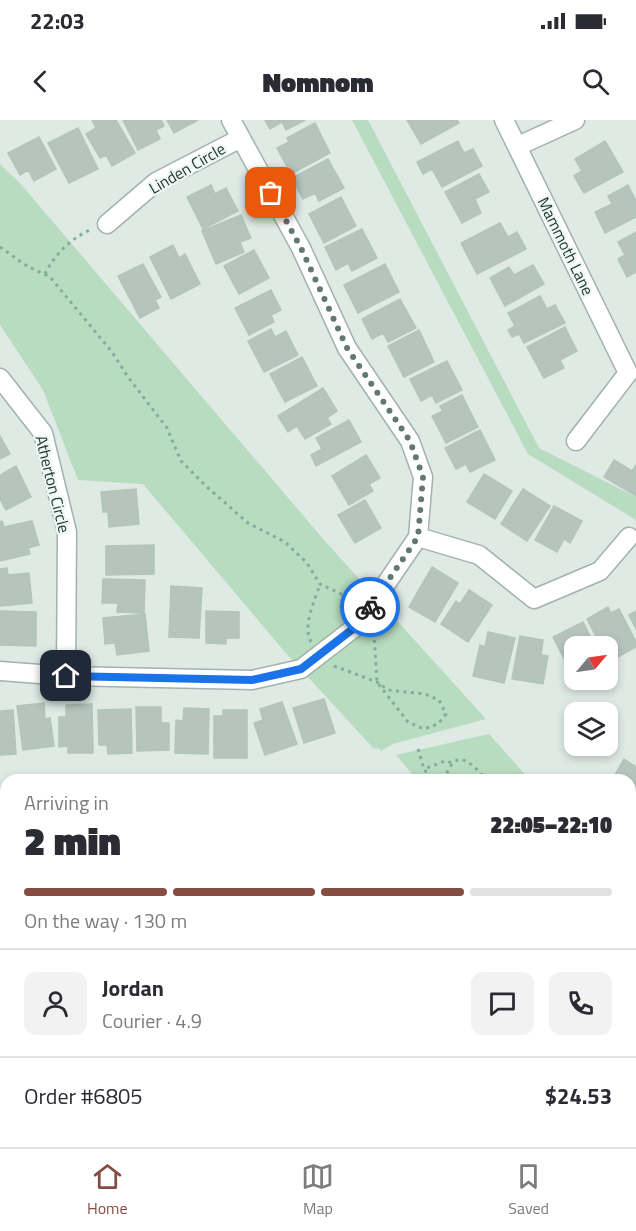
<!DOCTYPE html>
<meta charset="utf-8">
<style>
body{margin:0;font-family:"Titillium Web",sans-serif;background:#f2f2f3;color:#2b2b33;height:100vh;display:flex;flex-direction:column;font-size:22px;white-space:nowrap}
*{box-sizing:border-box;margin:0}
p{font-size:20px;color:#7c7c81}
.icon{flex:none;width:33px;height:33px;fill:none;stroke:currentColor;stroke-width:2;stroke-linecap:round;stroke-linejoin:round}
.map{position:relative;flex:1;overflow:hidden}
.side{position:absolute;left:0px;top:654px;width:636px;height:374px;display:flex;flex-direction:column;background:#fff;border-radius:18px 18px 0 0;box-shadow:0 3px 9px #0003}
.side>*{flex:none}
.needle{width:39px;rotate:61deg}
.fabs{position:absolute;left:564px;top:516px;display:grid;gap:12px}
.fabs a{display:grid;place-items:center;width:54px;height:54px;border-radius:12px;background:#fff;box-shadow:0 3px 9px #0003;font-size:30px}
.pin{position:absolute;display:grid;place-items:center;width:51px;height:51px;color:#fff;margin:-26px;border-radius:12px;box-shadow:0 3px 9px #0006}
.courier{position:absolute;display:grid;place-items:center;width:60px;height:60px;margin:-30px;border:4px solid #1a73e8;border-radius:50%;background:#fff;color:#222;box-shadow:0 2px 8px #0007}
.overview em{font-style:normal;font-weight:800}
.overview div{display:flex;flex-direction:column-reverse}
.overview{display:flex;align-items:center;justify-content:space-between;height:102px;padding:0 24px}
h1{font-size:39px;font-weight:800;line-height:45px}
.bar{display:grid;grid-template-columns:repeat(4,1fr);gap:9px 6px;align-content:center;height:72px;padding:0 24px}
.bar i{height:8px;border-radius:4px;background:#e1e1e2}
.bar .active{background:#854c43}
.bar p{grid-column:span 4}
.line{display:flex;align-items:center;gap:15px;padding:0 24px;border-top:2px solid #e1e1e2}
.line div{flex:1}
.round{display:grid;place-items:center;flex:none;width:63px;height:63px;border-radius:12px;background:#f2f2f3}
.status{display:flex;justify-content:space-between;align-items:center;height:42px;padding:0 30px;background:#fff;direction:ltr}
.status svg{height:16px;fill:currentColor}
header{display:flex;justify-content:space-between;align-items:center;height:78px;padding:0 24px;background:#fff;font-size:27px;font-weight:800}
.tab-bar{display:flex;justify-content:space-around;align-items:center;height:84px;border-top:2px solid #e1e1e2;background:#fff;font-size:16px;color:#7c7c81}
.tab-bar a{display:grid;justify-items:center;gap:3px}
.tab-bar .active{color:#854c43}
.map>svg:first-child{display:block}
.green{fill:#b8dcc0}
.building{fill:#b5c5be;stroke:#b2c4bc;stroke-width:1.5}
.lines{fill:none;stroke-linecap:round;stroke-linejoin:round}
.minor-casing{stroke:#a2b2ac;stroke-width:21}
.path{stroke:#7fae9e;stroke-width:3;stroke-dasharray:3 4.5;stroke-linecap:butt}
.minor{stroke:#fff;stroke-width:18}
.done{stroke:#637871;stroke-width:6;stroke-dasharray:0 10.8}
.route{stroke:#1a73e8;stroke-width:8}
.labels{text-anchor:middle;stroke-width:4.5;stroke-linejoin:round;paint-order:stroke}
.street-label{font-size:16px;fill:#203a32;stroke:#eff7f3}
</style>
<div class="status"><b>22:03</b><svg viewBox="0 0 49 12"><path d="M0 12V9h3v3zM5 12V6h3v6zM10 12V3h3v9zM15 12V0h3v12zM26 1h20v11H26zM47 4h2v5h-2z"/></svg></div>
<header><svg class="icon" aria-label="back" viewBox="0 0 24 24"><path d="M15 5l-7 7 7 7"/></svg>Nomnom<svg class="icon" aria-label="search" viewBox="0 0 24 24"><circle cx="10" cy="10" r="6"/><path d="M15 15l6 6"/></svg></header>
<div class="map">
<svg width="636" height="1027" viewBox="0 0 636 1027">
<rect width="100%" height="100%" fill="#dfeae5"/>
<path class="green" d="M352,0h16l171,328 97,49v23l-108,-66z
M0,44l19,18 305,358 162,179 -93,25 -12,7 -2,-3 -5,1 -90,-98 -141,-167 -65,-4 -35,-90 -43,-65z
M489,614l41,46h-113l-21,-25z"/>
<path class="building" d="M92,0h24l19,33 -23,13 -6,-11 -6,3 -14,-24 10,-6z
M123,0h38l3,6 -8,4 4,9 -22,11z
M167,0h31l-24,13z
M265,0h40l-19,10 -4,-8 -12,7z
M407,0h50l2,3 -38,21z
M315,3l15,30 -39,21 -14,-26 12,-6 -2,-4z
M78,8l20,41 -29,14 -21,-40z
M39,17l17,32 -22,12 -6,-11 -8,5 -12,-22z
M458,21l6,12 9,-4 9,17 -40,21 -10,-18 -9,5 -6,-12z
M605,21l18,31 -39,21 -10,-17 8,-5 -7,-12z
M328,39l16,29 -25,13 -4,-8 -12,6 -11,-21z
M479,54l10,18 -14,7 6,14 -19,10 -17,-31z
M211,65l4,9 11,-6 12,23 -35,18 -16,-32z
M628,65l8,16v16l-31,16 -10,-21 17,-8 -4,-8z
M341,77l15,29 -32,17 -15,-29z
M241,95l10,23 -11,4 4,10 -28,12 -14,-33z
M500,103l8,14 9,-5 9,17 -49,25 -16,-31z
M362,109l15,29 -25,13 -4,-8 -12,7 -11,-23z
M636,112v40l-9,5 -9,-18 7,-4 -7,-13z
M173,125l6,13 6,-4 15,30 -29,15 -21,-42z
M254,130l15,28 -30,16 -15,-28z
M143,144l18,33 -6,3 4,8 -19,10 -22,-42z
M385,144l14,28 -41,21 -14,-28z
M533,145l11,19 -39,22 -15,-28 19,-11 5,8z
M271,170l10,20 -10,5 3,7 -25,13 -14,-27z
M540,176l7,13 8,-4 10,18 -41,20 -5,-9 -7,3 -4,-7 7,-4 -7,-13z
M400,179l16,29 -28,14 -5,-9 -11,6 -10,-20z
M565,207l12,24 -17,9 4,8 -20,10 -17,-31z
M271,209l4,8 11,-6 12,24 -34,17 -16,-31z
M419,210l15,32 -30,15 -16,-31z
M302,237l15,29 -32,16 -15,-28z
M447,241l15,29 -26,13 -4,-8 -11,6 -11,-22z
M323,268l14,23 -10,7 4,6 -26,15 -8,-13 -9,6 -10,-16z
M462,275l16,32 -32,16 -14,-27 11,-5 -3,-5z
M349,300l12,22 -45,24 -5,-11 11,-6 -6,-11z
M480,310l15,30 -25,12 -4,-8 -10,5 -11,-21z
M0,316l10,18 -10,5z
M366,335l14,23 -11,6 4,7 -24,14 -17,-29z
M614,340l18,11 4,-6v31l-32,-19z
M16,346l15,31 -25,13 -6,-11v-24z
M484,354l28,17 -17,28 -28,-17z
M136,369l3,35 -30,3 -1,-15h-5l-2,-20z
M523,369l27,17 -23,35 -26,-17z
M365,380l16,28 -26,15 -17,-28z
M554,386l28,15 -12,22 -6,-4 -7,13 -22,-12z
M2,401l2,6 28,-6 7,24 -11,3 2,6 -30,7v-39z
M154,425v29l-48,1v-29z
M432,447l26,16 -23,39 -26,-15z
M7,448l1,7 21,-2 3,30 -32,3v-37z
M103,459l42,1 -1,33 -27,-1 1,-9h-16z
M171,466l31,2 -3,50 -30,-1z
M469,470l23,15 -24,37 -27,-18 15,-23 4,3z
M608,487l3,6 8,-4 17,33v5l-27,15 -1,-16h-7l-14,-27z
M0,491l36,1v34l-36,-1z
M206,491l33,1v26h-13v6l-20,-1z
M636,491v18l-7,-14z
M145,494l4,37 -32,4 -2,-12 -10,1 -2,-26z
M583,502l12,24h-21v22l-4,2 -17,-33z
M488,512l27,6 -11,45 -31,-7 7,-31 5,2z
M520,516l23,4 -2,15 7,1 -5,28 -31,-5z
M324,579l11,34 -31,10 -11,-35z
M282,582l15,42 -32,11 -11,-32 9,-3 -3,-11z
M44,583l1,16 5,-1 4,28 -31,4 -6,-44z
M92,584l1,49h-25v-7l-9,1v-30h7v-12z
M136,587h25v16h8v27l-32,1z
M184,588l25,1 -1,45 -33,-1 1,-33 7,1z
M131,589l1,44 -24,1 -1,-9h-8l-1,-35z
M13,590l3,44 -16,1v-44z
M223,590h24v48h-33v-42h9z
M624,639l12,8v35l-6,-3v-19h-18z
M630,694l6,3v41l-6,-4z
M6,743v43l-6,-16v-25z
M0,892l6,12v23l-6,3z
M633,944l3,2v51l-6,-3v-45z
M6,945v38l-6,3v-37z
M630,1013l6,3v11h-47l4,-5h37z
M15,1022h36l-11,5h-22z
M172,1022h29l-7,5h-18z
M346,1022h23l-5,5h-13z
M392,1022h40l-3,5h-40z"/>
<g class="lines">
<g class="minor-casing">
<path id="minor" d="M231,0l70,128 46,100 63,93 13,36 -5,60
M504,0l124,253 -52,68
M518,26l57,-26
M107,104l49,-42 85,-44
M0,258l43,55 24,99 -1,144
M418,417l61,18 55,44 66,-28 29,-34
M0,551l66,5 186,4 49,-11 57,-44 60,-88
M0,857l6,-2
M630,862l6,-13
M122,1022l5,5
M506,1022l10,5
M551,1027l2,-5"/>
</g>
<path class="path" d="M0,127l27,19 23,11 62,75 16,25 39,51 14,33 26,26 41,36 37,19 22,21 13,21 34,16
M45,154c10,-20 26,-36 47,-45
M311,522c-9,-17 4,-41 9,-58
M334,546l43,16 11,8 37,4 14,6 7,14 -8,10 -14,5 -16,-7 -31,-40 -3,-49
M418,629l6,20
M438,660l-8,-2 -6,-9 21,-8 8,2
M444,660c2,-5 5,-14 10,-18 11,-9 26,11 33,18
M630,789l6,-12
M630,902l6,-13"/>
<use href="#minor" class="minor"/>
</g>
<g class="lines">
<path class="done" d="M271,73l30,55 46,100 63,93 13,36 -5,60 -48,70"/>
<path class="route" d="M66,556l186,4 49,-11 57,-44 12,-18"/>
</g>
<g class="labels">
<g class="street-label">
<text transform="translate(187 48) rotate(-30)" y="6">Linden Circle</text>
<text transform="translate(566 126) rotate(64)" y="6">Mammoth Lane</text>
<text transform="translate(53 364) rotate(76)" y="6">Atherton Circle</text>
</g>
</g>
</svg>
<div class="fabs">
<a><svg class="needle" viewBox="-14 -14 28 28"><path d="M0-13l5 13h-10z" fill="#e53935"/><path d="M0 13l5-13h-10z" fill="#7c7c81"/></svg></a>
<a><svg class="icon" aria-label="layers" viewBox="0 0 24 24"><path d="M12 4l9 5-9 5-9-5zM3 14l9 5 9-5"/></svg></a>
</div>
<div class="pin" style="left:271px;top:73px;background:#ea580c"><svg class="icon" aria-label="bag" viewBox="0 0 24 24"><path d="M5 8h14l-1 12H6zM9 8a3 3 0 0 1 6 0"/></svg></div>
<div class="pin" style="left:66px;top:556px;background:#1f2937"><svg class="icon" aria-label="home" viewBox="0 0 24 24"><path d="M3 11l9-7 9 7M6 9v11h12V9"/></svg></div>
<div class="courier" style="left:370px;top:487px"><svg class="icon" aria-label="bike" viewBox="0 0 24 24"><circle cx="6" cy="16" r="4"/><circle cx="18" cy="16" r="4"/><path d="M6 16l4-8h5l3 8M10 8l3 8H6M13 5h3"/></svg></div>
<section class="side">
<div class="overview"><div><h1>2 min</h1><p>Arriving in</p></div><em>22:05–22:10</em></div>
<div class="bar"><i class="active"></i><i class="active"></i><i class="active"></i><i></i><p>On the way · 130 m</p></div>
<div class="line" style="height:108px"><a class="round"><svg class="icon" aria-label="person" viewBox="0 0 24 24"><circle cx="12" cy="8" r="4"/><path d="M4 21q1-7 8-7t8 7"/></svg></a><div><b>Jordan</b><p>Courier · 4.9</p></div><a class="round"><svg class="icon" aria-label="chat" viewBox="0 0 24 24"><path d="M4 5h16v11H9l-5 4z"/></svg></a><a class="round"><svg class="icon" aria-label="phone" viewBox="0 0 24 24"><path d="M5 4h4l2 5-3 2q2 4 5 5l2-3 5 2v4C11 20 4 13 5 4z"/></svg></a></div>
<div class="line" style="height:78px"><div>Order #6805</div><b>$24.53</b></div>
</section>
</div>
<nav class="tab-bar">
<a class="active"><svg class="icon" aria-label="home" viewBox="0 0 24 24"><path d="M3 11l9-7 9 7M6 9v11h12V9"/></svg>Home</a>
<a><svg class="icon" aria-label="map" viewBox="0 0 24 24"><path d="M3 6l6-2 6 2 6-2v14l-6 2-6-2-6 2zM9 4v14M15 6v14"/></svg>Map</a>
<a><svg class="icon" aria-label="saved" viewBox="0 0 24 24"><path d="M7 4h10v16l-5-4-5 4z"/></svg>Saved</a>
</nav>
